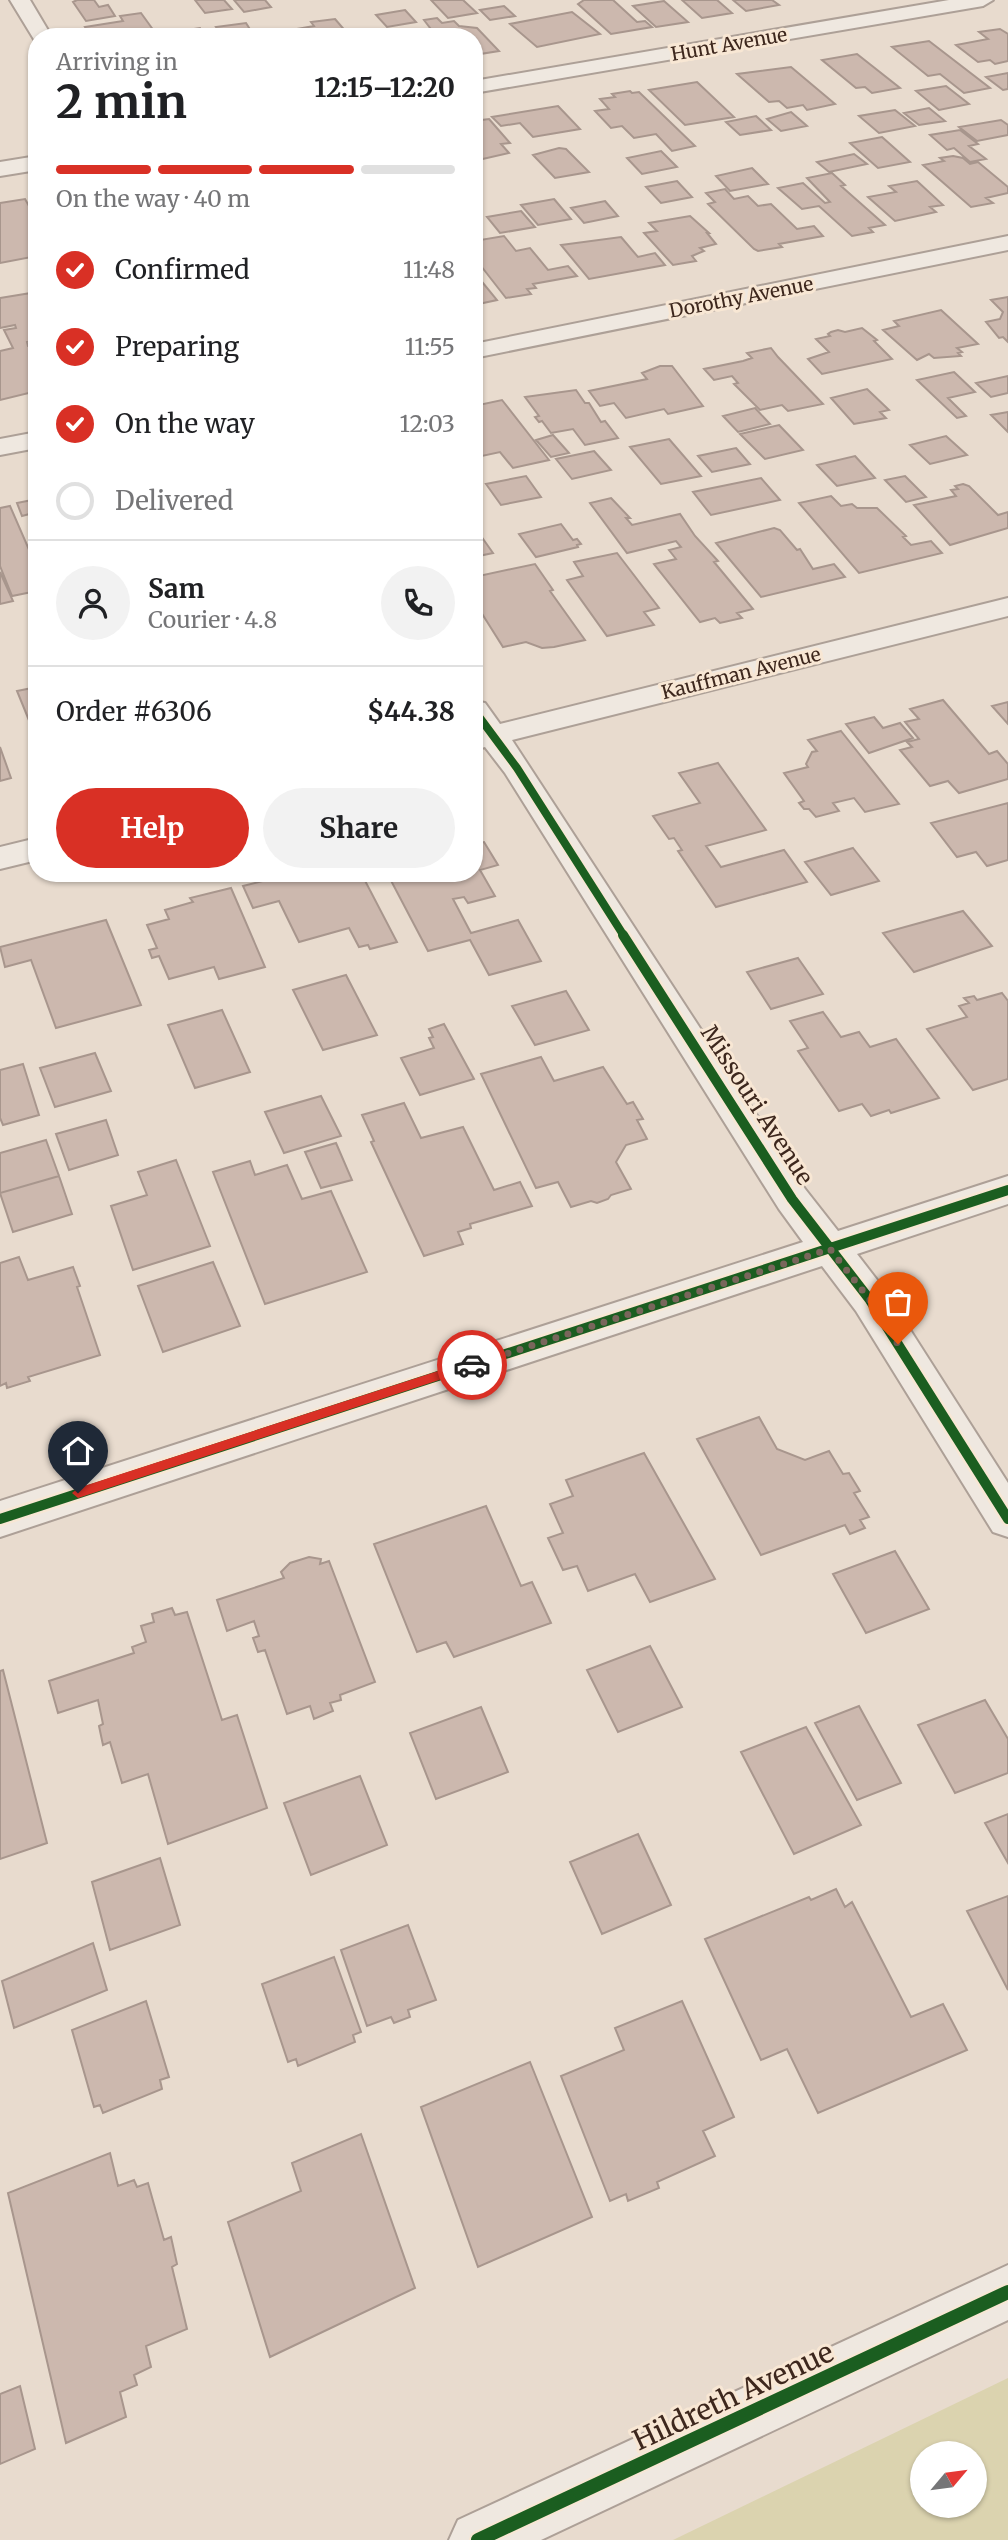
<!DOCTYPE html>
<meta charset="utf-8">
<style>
body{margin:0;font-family:Merriweather,serif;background:#f2f2f2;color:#202124;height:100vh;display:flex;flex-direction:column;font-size:26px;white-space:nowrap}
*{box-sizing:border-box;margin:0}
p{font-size:23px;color:#757577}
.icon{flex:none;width:38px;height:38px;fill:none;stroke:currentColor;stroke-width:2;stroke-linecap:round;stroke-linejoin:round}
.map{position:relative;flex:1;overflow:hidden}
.side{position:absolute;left:28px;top:28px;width:455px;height:854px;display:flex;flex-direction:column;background:#fff;border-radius:28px;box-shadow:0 2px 5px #0004}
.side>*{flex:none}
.needle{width:46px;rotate:61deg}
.buttons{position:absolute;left:910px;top:2441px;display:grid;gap:14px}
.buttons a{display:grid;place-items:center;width:77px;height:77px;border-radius:50%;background:#fff;box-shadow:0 2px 5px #0004;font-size:35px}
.pin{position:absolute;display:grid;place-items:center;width:60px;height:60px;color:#fff;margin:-72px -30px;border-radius:50% 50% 50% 0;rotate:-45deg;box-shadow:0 0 7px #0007}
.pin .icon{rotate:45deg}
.courier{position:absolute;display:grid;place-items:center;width:70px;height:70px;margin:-35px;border:5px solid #d93025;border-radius:50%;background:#fff;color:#222;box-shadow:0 2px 9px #0007}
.head em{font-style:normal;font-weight:700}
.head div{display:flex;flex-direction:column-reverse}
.head{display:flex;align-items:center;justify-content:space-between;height:119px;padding:0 28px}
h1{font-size:46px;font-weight:700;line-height:52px}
.bar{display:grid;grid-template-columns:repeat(4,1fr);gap:10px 7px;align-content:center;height:84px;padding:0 28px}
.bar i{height:9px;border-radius:5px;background:#e0e0e0}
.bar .active{background:#d93025}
.bar p{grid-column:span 4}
.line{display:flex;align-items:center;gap:18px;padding:0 28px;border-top:2px solid #e0e0e0}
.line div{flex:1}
.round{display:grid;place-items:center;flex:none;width:74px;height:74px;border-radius:37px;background:#f2f2f2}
ol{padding:0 28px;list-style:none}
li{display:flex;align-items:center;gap:21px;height:77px}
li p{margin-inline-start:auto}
li .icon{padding:7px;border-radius:50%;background:#d93025;color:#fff;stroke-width:4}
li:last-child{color:#757577}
li i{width:38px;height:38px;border:4px solid #e0e0e0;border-radius:50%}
.cta{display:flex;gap:14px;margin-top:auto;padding:14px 28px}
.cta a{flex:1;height:80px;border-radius:42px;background:#d93025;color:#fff;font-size:28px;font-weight:700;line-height:80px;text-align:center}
.cta a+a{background:#f2f2f2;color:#202124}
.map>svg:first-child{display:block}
.green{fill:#dbd3af;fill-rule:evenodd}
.building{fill:#ccb8ae;stroke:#a8968d;stroke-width:2}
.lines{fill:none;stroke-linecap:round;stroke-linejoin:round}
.minor-casing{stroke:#ada097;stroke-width:4}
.minor{fill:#efe8e0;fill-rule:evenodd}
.cycleway-far2-casing{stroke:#f8e7d4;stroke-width:11}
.cycleway-far1-casing{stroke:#f8e7d4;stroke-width:15}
.cycleway-casing{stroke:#f8e7d4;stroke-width:18}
.cycleway-far2{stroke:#1b5e20;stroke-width:8}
.cycleway-far1{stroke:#1b5e20;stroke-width:10}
.cycleway{stroke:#1b5e20;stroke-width:14}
.route{fill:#d93025}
.done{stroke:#79665b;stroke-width:7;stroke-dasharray:0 12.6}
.labels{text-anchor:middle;stroke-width:6;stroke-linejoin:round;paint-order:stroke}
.far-street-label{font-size:19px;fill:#3d271d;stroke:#f8e7d4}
.street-label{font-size:23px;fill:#3d271d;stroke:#f8e7d4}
.near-street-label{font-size:28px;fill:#3d271d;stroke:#f8e7d4}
</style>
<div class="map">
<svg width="1008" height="2540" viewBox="0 0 1008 2540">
<rect width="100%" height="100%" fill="#e8dbce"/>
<path class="green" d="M1008,2378v162h-335zM922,2454h53v52h-53z"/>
<path class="building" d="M77,0h17l5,7 9,-2 7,11 -29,5 -13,-19z
M195,0h29l8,9 -27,4z
M234,0h31l6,7 -27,5z
M431,0h32l14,13 -29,5z
M584,0h29l24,22 8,-1 7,6 -41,7 -33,-30z
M682,0h35l15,13 -30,5z
M733,0h39l7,5 -33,6z
M664,1l24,21 -32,5 -23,-21z
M504,6l11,10 -25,4 -10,-10z
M405,10l11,12 -29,5 -11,-12z
M572,12l28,22 -63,13 -27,-23z
M141,13l13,18 -34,6h-28l-7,-10 38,-6 -3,-5z
M437,18l5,5 12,-2 5,5 18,2 22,23 -25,4v-18h-37l-13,-17z
M335,19l13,15 -64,3 -4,-5 34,-6 -3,-4z
M246,23l5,8 -29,4 -6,-8z
M200,28l3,5 14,-2 4,6h-43l-4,-5z
M1000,29l8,5v27l-13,3 -5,-4 -12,2 -22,-17 32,-6 -9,-7z
M929,41l61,47 -26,5 -24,-19 -12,2 -36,-29z
M857,54l43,34 -28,5 -7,-6 -9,1 -34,-28z
M791,67l44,37 -28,6 -4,-5 -16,3 -8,-7 -10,1 -32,-28z
M1008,73v16l-5,1 -17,-13z
M697,82l37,35 -49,8 -36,-35z
M946,86l23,18 -30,6 -23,-19z
M630,91l2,2 7,-1 56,54 -23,5 -16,-17 -22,4 -12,-12 -11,2 -16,-17 14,-2 -9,-10 15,-2 -3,-3z
M558,106l22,23 -47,8 -13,-14 -19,3 -9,-9z
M929,108l16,13 -26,4 -15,-12z
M895,110l20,16 -36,7 -20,-17z
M791,112l16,14 -26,5 -14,-12z
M756,116l15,14 -31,5 -14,-13z
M489,119l21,24 -9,1 8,9 -35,8v-40z
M1001,120l7,5v10l-31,6 -18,-14z
M960,130l18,14 -9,2 17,13 -16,3 -16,-14 -7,2 -17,-15z
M882,137l28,25 -32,6 -28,-25z
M559,148l7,1 23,23 -34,6 -22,-23z
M661,151l16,16 -35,7 -15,-16z
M854,154l13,10 -38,8 -12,-10z
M953,156l10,2 7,6 8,-2 30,25v6l-22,5 7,5 -22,4 -48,-42 21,-4 -4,-3z
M752,168l16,16 -38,7 -14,-15z
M832,173l13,12 -4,1 44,39 -16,3 4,4 -21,4 -33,-30 -17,3 -24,-21 25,-5 22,20 5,-1 -23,-24z
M677,181l15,16 -31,6 -15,-16z
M917,181l26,24 -13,2 6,5 -41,9 -27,-24 28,-5 -7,-6z
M725,189l9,10 14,-3 10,10 13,-2 26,25 17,-3 9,10 -44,8 3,3 -24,4 -4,-2 -46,-45 7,-2 -9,-9z
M25,199l12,21v36l-37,7v-60z
M554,199l17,20 -33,6 -17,-20z
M605,201l13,15 -34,7 -13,-15z
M521,211l14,16 -35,6 -13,-16z
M690,216l19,17h-2l9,11 -16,4 4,3 -12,5 4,5 -23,4 -29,-32 13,-2 -8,-8z
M504,236l12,15 14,-3 18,22 20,-4 9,10 -44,8 3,4 -9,1 4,5 -25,4 -32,-41v-16z
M621,237l17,20 17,-4 10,12 -76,14 -28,-34z
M474,272l23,28 -23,5z
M37,292v48l-10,2 1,4 7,-1 2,4v42l-37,9v-49l13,-3 -9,-18 12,-2 -1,-3 -15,3v-30z
M1008,297v45l-5,-5 -4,1 -13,-16 14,-3 3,-7 -12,-12z
M941,310l37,34 -21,4 5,4 -4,1 3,3 -27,2 -5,-4 -12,6 -34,-30 16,-4 -5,-5z
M862,328l15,12 -3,1 18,18 -70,15 -14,-15 21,-7 -13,-13 14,-3 -2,-2 3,-2 7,-2 7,2z
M771,348l7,9 45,47 -35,7 -6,-6 -22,5 -26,-26 4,-1 -6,-7 -18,4 -10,-11 39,-8 9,-3 -5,-5z
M660,366h12l31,40 -35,8 -4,-5 -38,9 -12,-15 -14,3 -11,-15 58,-12 -5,-6z
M954,372l21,20 -27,6 18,18 -9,2 -40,-38z
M1008,376v17l-17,4 -15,-14z
M867,389l22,21 -9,2 6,6 -32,6 -23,-26z
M576,390l9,13h4l12,19 4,-1 13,17 -33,7 -12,-16 -22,4 -9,-12 -3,1 -4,-5 4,-1 -14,-19z
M502,400l47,60 -36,8 -13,-16 -18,4 -8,-10v-40z
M755,408l15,16 -32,8 -15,-16z
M1008,412v20l-17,-17z
M779,425l24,25 -38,9 -25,-25z
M553,435l16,18 -18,4 -15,-17z
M946,436l21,19 -37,9 -20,-19z
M669,439l32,37 -40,8 -31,-37z
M736,448l14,16 -38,8 -14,-16z
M594,451l17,19 -39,9 -16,-20z
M855,456l20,22 -38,8 -20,-21z
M526,476l15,21 -40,8 -15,-21z
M905,476l21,21 -20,5 -21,-22z
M761,478l19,22 -69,15 -18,-23z
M963,484l6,2 29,29 10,-3v16l-58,17 -36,-40 42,-9 -5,-6 7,-1 -3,-3z
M831,496l10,10 11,-2 5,4h20l29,28 -3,1 8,8 20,-4 11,12 -83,20 -60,-70z
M611,498l19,20h-4l6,7 48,-11 15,22 23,25 -4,1 39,47 -16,4 5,5 -22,5 -5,-5 -15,4 -46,-58 22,-5 -7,-9 12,-3 -5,-6 -49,12 -37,-50z
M37,499v13l-15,4 -5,-13z
M10,506l27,62v23l-25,5 -12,-30v-58z
M561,524l12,16 4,-1 4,5 -4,1 1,2 -42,10 -17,-23z
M774,528l6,2 17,20 3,-1 13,20 21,-5 11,13 -84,20 -45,-54z
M474,529h2l17,24 -19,4z
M617,553l42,55 -15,4 10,13 -47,11 -40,-56 16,-4 -9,-14z
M535,564l18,26 -3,1 35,49 -31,7 -12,1 -16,-6 -23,5 -29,-46v-24z
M0,572l13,29 -13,3z
M37,687v53l-20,-49z
M943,700l46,54 8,-3 11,13v15l-49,14 -11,-12 -18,5 -30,-36 12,-3 -5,-5 12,-3 -14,-17 14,-3 -9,-10z
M1008,702v22l-16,-18z
M874,717l9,11 17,-5 13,15 -44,15 -23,-29z
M841,731l58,73 -34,8 -11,-14 -21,5 6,8 -23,6 -7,-8h-5l-5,-6 5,-2 -20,-28 24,-6 -2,-3 6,-12 5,-1 -9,-11z
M0,747l11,31 -11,3z
M718,763l48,67 -60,16 15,21 63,-17 23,32 -91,25 -38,-56 4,-1 -8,-12 -5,1 -16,-23 47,-13 -21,-30z
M1008,803v57l-21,6 -11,-14 -19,5 -26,-34z
M484,842l14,23 -18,5 15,26 -27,7 -4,-6 -11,2 18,34 47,-13 23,41 -52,14 -19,-35 -42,11 -41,-78h87v-29z
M853,848l26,33 -48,14 -26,-33z
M294,873h67l36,69 -27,7 -2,-4 -9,2 -10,-19 -50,14 -20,-41 -26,7 -10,-22z
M231,888l34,79 -46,12 -5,-12 -45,12 -10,-23 -7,2 -3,-8 8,-2 -10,-23 22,-6 -4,-9 28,-8 -3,-4z
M963,911l29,35 -78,26 -31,-39z
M106,920l35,85 -85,23 -25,-68 -26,7 -5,-20z
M798,958l25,36 -52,15 -24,-37z
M346,975l31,60 -54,15 -30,-60z
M566,991l23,39 -54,15 -23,-39z
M1002,993l6,8v78l-35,11 -46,-61 40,-12 -8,-11 10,-3 -5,-5 10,-2 3,4z
M222,1010l28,62 -55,16 -27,-63z
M823,1012l18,25 18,-5 11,15 26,-8 43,59 -48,15 -2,-3 -18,6 -9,-12 -23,7 -41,-60 10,-3 -18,-27z
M444,1024l30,55 -54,16 -19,-37 33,-10 -5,-10 4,-1 -4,-8z
M95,1053l16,38 -56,16 -15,-39z
M541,1057l13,24 49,-14 24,37 6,-2 10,17 -6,1 10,19 -21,6 -10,17 15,27 -20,6 -3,4 -11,4 -6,-2 -20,6 -13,-25 -22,6 -55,-114z
M23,1064l16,51 -36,10 -3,-7v-48z
M321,1096l20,40 -57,17 -19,-41z
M404,1103l17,35 42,-11 31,63 26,-8 12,24 -62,18 1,4 -13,4 5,12 -39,12 -53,-114 3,-1 -12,-26z
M106,1120l12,35 -49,15 -13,-36z
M46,1140l13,36 -59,17v-40z
M336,1143l16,37 -31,8 -16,-36z
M176,1160l34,86 -77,24 -22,-64 36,-11 -9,-23z
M250,1161l5,14 32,-10 15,34 29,-8 36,81 -102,32 -52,-132z
M59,1176l13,38 -59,18 -13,-39z
M19,1257l9,23 45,-13 7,19 -3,1 23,68 -72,22 2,4 -23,7 -1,-5 -6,3v-123z
M213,1262l27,64 -77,26 -25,-66z
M759,1417l18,32 28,11 24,-9 14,23 6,-1 11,18 -6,2 15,24 -9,3 5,8 -15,6 -5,-9 -84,30 -64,-116z
M644,1453l71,126 -65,23 -15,-28 -47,17 -11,-25 -14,4 -15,-32 15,-5 -13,-29 23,-8 -7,-16z
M486,1506l35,80 11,-4 19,41 -97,34 -8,-15 -29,10 -43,-108z
M895,1551l34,58 -63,24 -33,-59z
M309,1557l12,2 -1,5 9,-3 46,121 -35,13 1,5 -11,3 3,8 -19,8 -4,-13 -23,8 -22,-64 -7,2 -5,-14 6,-2 -5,-15 -27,10 -10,-31 67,-22 -3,-6 9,-9z
M172,1608l3,7 12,-3 35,108 15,-5 30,93 -99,36 -20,-70 -26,9 -12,-41 -7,3 -4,-19 4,-2 -5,-24 -40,13 -9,-32 85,-28 -2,-6 14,-5 -5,-16 13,-4 -2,-8z
M650,1646l32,61 -64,25 -31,-62z
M3,1670l44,173 -47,16v-188z
M985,1700l23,39v34l-53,20 -37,-68z
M859,1706l42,77 -44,17 -42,-77z
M481,1707l27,65 -72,27 -26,-66z
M806,1727l55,98 -67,29 -53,-102z
M360,1776l27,69 -76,30 -27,-72z
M1008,1814v49l-23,-40z
M638,1834l33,71 -69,29 -32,-72z
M160,1858l20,67 -70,25 -18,-68z
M836,1889l9,18 7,-5 59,115 32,-13 24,46 -149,63 -31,-64 -26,11 -56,-121 104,-42 2,3z
M1008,1896v94l-41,-79z
M408,1925l28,75 -28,10 2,7 -16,6 -3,-6 -24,9 -26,-76z
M93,1943l14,47 -93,38 -12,-47z
M334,1957l27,75 -8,3 2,7 -57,24 -2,-7 -8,3 -26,-78z
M146,2001l23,76 -9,3 2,9 -59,24 -3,-8 -6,2 -22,-77z
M682,2001l52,116 -31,14 12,25 -58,26 2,6 -31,13 -2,-7 -16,7 -49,-125 63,-26 -9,-22z
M530,2062l62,155 -114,50 -57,-160z
M361,2134l54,154 -145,69 -42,-135 73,-31 -9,-28z
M110,2153l8,33 16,-6 3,7 11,-4 16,57 7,-3 6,27 -5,3 15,62 -41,17 5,21 -17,8 3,10 -17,7 6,25 -60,26 -58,-250z
M20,2386l15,63 -35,15v-70z"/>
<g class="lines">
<g class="minor-casing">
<path id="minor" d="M10,0h20l22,37h-15l-2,4z
M949,0h44l-10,6 -509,87v-12z
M37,156v14l-37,6v-14z
M1008,236v14l-534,108v-14z
M37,432v16l-37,7v-16z
M1008,598v18l-496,124 293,449 33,42 170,-55v28l-151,50 27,35 124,194v54l-15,-5 -137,-221 -34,-45 -822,271v-36l803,-259 -24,-33 -274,-436 -20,-26 -11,3v-49l11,2 15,21z
M37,838v22l-37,9v-22z
M1008,2265v55l-467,220h-92l9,-20z"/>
</g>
<use href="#minor" class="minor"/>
<g class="cycleway-far2-casing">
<path id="cycleway-far2" d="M474,710l43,58 107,168"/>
</g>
<g class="cycleway-far1-casing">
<path id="cycleway-far1" d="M623,935l169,264 78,101 138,219
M0,1519l1008,-329"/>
</g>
<g class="cycleway-casing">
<path id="cycleway" d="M478,2540l530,-248"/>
</g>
<use href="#cycleway-far2" class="cycleway-far2"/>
<use href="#cycleway-far1" class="cycleway-far1"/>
<use href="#cycleway" class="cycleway"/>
</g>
<path class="route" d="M472,1360l4,2v6l-398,130 -6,-5 6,-5z"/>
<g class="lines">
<path class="done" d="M472,1365l358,-116 40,51 28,44"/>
</g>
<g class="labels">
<g class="far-street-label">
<text transform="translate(729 44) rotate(-10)" y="7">Hunt Avenue</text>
<text transform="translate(741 297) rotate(-11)" y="7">Dorothy Avenue</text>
<text transform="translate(741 673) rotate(-14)" y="7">Kauffman Avenue</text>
</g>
<g class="street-label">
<text transform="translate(757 1105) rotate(57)" y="8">Missouri Avenue</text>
</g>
<g class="near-street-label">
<text transform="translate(733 2396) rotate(-25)" y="10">Hildreth Avenue</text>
</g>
</g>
</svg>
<div class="buttons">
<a><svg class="needle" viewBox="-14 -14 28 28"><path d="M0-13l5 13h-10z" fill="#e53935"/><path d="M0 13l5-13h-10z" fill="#757577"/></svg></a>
</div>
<div class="pin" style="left:898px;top:1344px;background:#ea580c"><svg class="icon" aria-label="bag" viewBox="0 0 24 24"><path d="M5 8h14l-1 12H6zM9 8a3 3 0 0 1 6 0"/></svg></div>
<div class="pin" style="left:78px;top:1493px;background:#1f2937"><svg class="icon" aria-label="home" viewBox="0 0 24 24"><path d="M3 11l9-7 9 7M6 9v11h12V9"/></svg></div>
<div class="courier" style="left:472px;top:1365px"><svg class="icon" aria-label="car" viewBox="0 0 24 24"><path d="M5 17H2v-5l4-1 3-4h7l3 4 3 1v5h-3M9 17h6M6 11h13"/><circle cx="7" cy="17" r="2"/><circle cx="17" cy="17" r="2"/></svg></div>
<section class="side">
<div class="head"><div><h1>2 min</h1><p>Arriving in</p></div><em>12:15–12:20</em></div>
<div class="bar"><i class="active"></i><i class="active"></i><i class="active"></i><i></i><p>On the way · 40 m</p></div>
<ol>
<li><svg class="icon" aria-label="check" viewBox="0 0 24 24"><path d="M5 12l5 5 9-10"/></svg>Confirmed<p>11:48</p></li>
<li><svg class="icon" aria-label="check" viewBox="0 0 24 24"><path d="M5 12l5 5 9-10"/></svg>Preparing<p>11:55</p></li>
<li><svg class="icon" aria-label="check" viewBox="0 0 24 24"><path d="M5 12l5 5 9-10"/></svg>On the way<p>12:03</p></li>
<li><i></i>Delivered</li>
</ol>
<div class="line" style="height:126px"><a class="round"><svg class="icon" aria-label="person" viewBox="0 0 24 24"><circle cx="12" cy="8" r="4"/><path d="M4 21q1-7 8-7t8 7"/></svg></a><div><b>Sam</b><p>Courier · 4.8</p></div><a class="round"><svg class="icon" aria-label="phone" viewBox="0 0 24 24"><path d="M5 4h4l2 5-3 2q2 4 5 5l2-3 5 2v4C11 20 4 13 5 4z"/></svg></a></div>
<div class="line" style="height:91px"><div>Order #6306</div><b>$44.38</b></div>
<div class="cta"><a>Help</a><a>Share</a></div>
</section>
</div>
